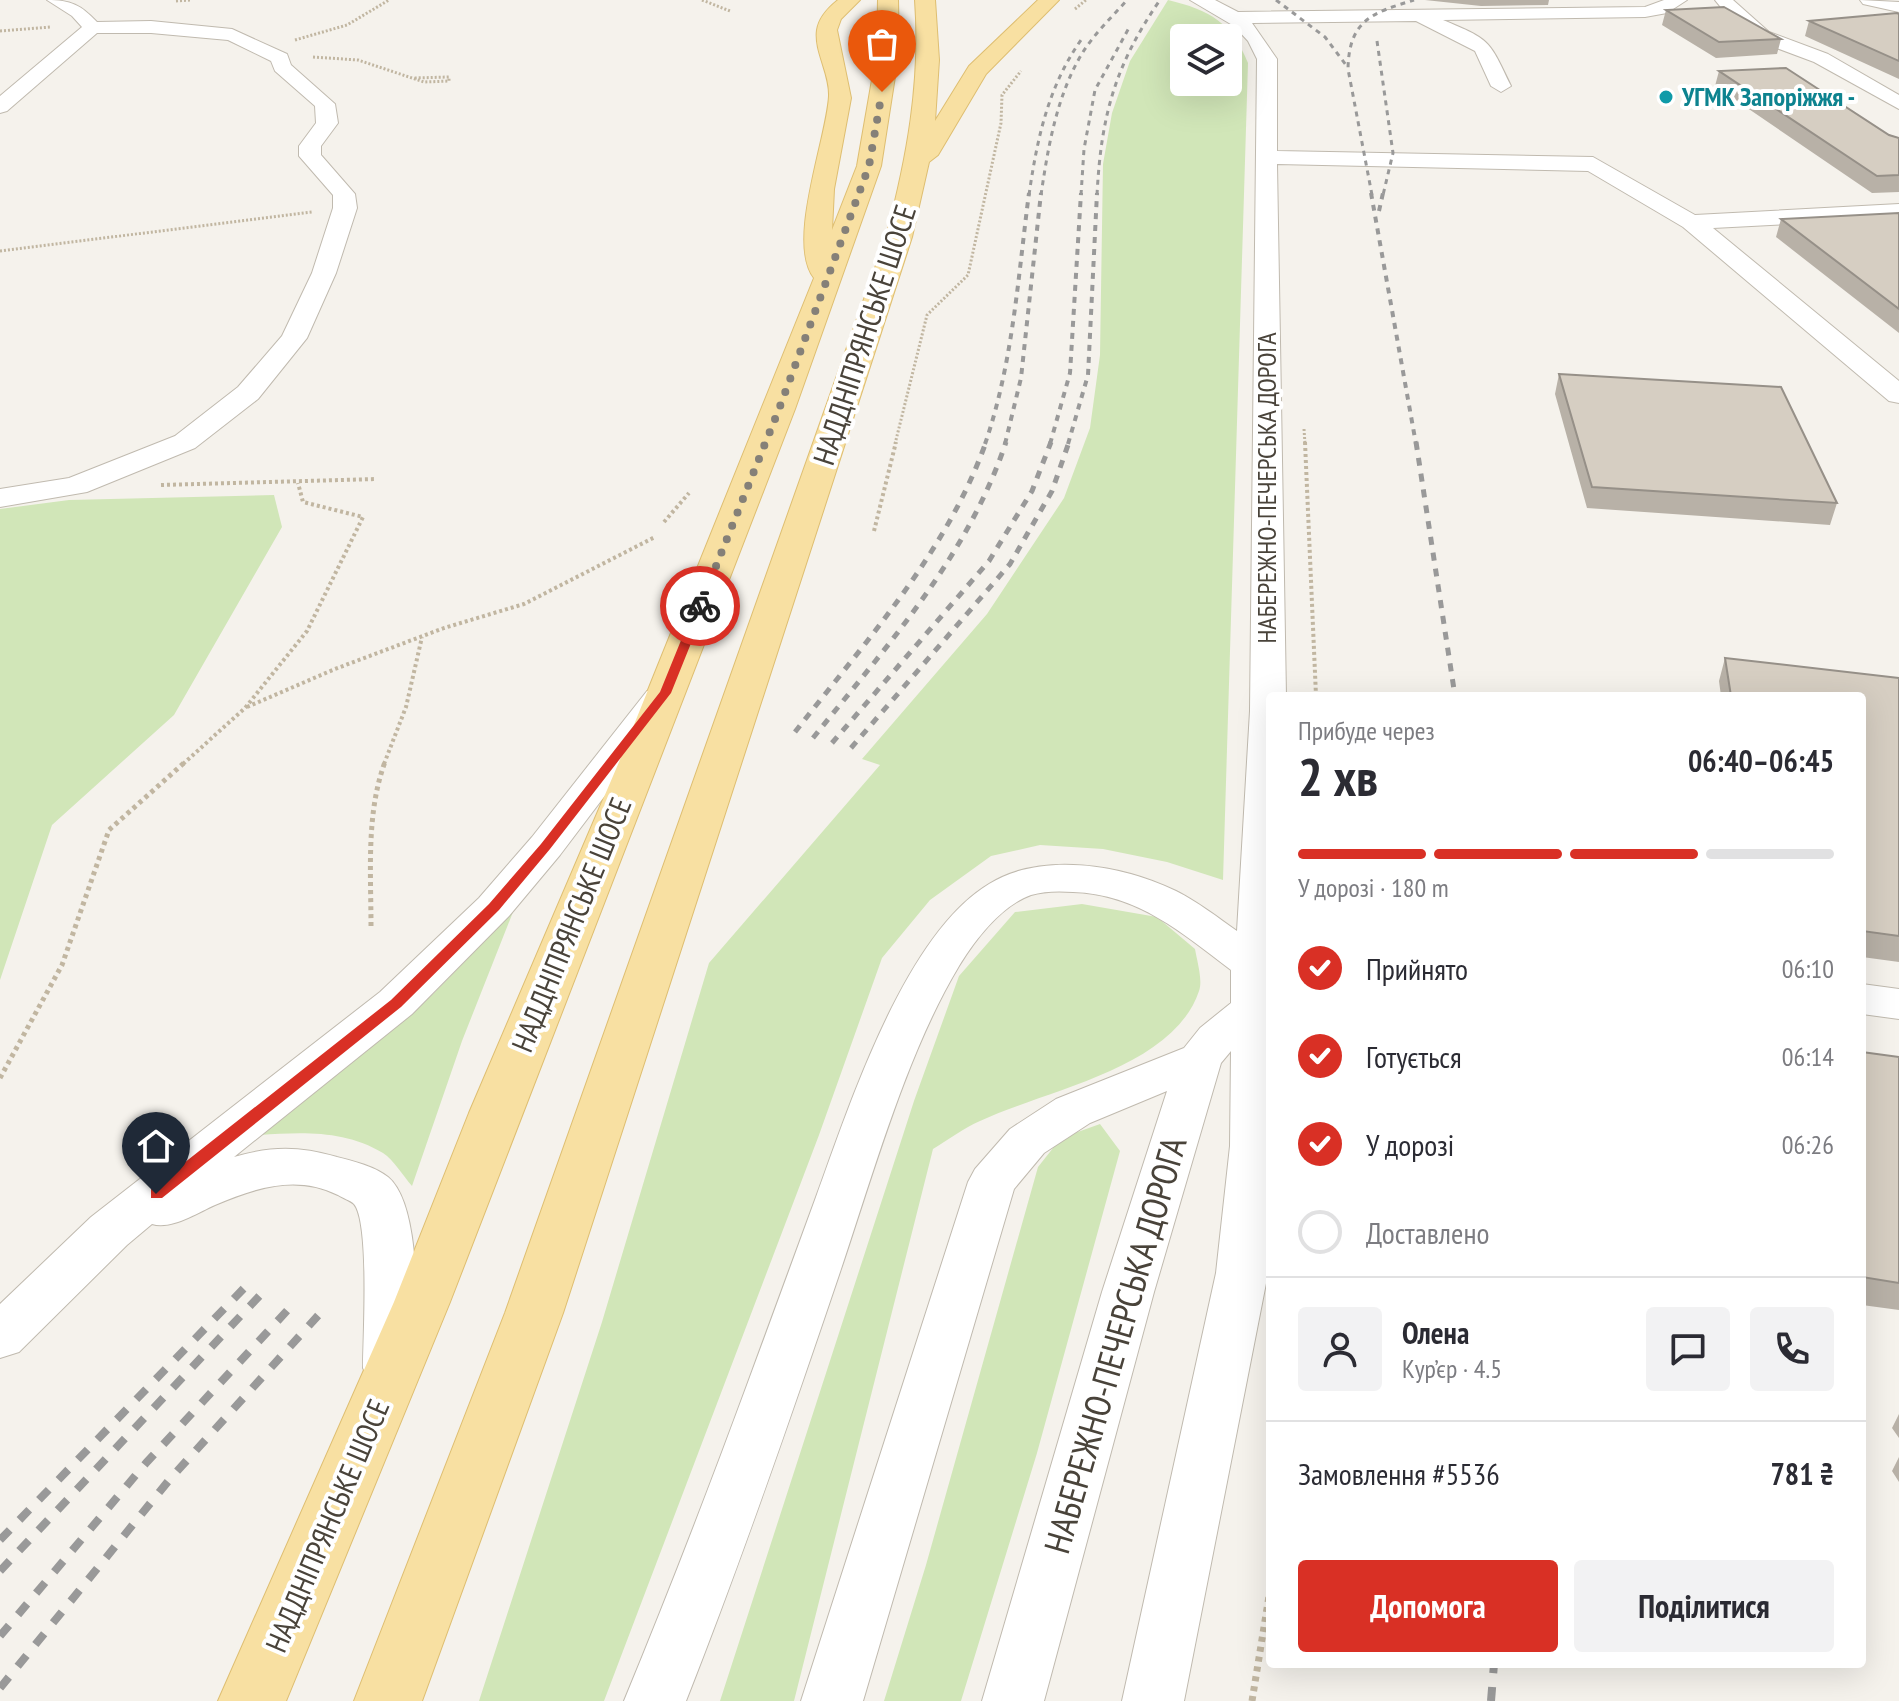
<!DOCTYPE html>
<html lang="uk">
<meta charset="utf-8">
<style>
body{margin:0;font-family:"PT Sans Narrow",sans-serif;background:#f2f2f3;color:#2b2b33;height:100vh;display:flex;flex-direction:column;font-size:30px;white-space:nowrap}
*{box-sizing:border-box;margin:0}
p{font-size:26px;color:#7c7c81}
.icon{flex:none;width:44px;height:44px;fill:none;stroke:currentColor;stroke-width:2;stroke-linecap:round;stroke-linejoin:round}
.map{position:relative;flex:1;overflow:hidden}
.details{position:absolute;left:1266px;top:692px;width:600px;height:976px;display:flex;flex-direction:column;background:#fff;border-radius:8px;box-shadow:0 8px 32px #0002}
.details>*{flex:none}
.fabs{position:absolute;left:1170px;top:24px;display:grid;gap:16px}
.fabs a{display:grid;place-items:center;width:72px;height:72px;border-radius:8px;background:#fff;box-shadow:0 8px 32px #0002;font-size:40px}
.pin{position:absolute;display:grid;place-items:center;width:68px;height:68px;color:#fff;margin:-82px -34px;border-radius:50% 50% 50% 0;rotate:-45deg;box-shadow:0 0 8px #0007}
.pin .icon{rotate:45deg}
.courier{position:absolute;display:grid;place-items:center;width:80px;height:80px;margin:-40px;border:6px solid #d93025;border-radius:50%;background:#fff;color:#222;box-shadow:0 2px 10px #0007}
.headline em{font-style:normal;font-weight:800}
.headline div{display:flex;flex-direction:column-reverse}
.headline{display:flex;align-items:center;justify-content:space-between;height:136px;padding:0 32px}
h1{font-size:52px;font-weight:800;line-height:60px}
.bar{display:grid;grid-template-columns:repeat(4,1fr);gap:12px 8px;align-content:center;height:96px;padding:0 32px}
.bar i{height:10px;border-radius:6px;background:#e1e1e2}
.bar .active{background:#d93025}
.bar p{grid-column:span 4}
.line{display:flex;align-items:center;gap:20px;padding:0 32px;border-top:2px solid #e1e1e2}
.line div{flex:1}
.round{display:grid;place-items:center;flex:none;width:84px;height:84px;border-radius:8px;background:#f2f2f3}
ol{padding:0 32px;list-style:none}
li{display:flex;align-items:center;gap:24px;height:88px}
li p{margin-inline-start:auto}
li .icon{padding:8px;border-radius:50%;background:#d93025;color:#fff;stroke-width:4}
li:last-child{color:#7c7c81}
li i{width:44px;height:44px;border:4px solid #e1e1e2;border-radius:50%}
.action{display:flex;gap:16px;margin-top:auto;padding:16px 32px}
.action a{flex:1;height:92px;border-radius:8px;background:#d93025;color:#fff;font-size:32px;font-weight:800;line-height:92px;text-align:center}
.action a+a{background:#f2f2f3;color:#2b2b33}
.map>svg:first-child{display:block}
.green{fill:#d1e6b8;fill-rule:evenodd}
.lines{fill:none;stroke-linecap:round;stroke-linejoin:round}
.minor-casing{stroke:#c0baaf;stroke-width:2}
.major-casing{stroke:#debe71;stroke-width:2}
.path-far3{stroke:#c1b6a1;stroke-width:3;stroke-dasharray:2 2;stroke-linecap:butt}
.path-far2{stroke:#c1b6a1;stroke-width:4;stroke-dasharray:3 3;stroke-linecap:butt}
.path-far1{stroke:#c1b6a1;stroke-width:5;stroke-dasharray:4 4;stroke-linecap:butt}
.path{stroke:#c1b6a1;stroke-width:7;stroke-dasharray:5 5;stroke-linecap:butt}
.minor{fill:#fff;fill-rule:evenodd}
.major{fill:#f8e0a2;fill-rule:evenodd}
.rail-far3{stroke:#999;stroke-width:3;stroke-dasharray:5 5;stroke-linecap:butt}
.rail-far2{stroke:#999;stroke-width:4;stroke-dasharray:6 6;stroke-linecap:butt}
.rail-far1{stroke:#999;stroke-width:5;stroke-dasharray:8 8;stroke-linecap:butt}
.rail{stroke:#999;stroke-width:8;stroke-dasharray:14 14;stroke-linecap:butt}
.wall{fill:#b8b1a7}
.building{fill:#d6cec2;stroke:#969088;stroke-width:2}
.route{fill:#d93025}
.done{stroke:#858078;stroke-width:8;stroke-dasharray:0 14.4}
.culture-dot{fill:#0f9aa8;stroke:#fff;stroke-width:3}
.labels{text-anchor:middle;stroke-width:8;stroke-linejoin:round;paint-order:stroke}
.far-culture-label{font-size:26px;font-weight:bold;fill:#0d838f;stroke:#fff;text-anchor:start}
.far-street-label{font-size:26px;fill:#49433a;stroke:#fff}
.street-label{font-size:30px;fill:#49433a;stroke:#fff}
.near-street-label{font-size:36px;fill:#49433a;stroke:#fff}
</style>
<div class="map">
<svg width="1899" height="1701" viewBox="0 0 1899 1701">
<rect width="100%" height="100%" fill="#f5f2ec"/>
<path class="green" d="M1168,0c42,10 64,23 80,63l-25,817 -56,-18 -64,-13 -63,-4 -49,11 -61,44 -48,58 -63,177 -215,566h-125l123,-379 107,-359 171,-198 -18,-6 125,-145 77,-116 26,-70 10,-73 3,-191 9,-51 18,-52zM1228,38v44h-44v-44z
M274,495l8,32 -108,188 -122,110 -52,155v-471l69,-9z
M1082,904l75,13 38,32c2,12 8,31 4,42 -26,78 -154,99 -219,130 -16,7 -32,19 -47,28l-139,552h-74l194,-600 45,-125 56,-64z
M513,912l-51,129 -50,145c-9,-10 -18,-26 -29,-33 -38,-23 -81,-21 -123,-18l173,-141z
M1100,1124l20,27 -83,302 -76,248h-77l42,-136 112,-398 23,-29z"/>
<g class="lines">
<g class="minor-casing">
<path id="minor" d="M47,0c24,0 34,5 50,22l54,-1 81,8 55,25 4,11 44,39 3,19 -17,23v9l34,39 2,14 -21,65 -29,65 -49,61 -63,49 -108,44 -87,15v-18l69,-11 106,-42 63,-49 44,-51 30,-63 21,-65v-13l-34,-39v-10l17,-23 -1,-17 -40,-35 -4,-10 -43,-21 -77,-7h-54l-90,78 -7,2v-17l82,-69 -10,-11z
M1190,0h25l23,12 407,-5 19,-7h23l-20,13 -22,4 -202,3c48,20 46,20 68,66l-10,6 -10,-6 -16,-35 -59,-30 -164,2 25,36v92l316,6 102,58 204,-11v14l-186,10 186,153v22l-10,-2 -206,-174 -95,-56 -311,-7 9,532h-16v546l-2,31 -84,428h-62l94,-428 14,-127 1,-95 -10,12 -67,229 -110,409h-62l120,-409 65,-201 -77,32 -46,30 -30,36 -151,512h-62l167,-519 7,-13 35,-40 46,-30 128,-51 16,-20 31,-25v-33c-49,-37 -93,-76 -158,-78 -13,-1 -29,-1 -42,3 -30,11 -56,45 -72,71 -52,86 -86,208 -118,303 -49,145 -99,290 -155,432h-62c43,-104 84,-210 123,-316 23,-62 46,-125 69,-188 33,-90 88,-262 173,-313 53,-33 134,-19 187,7 22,11 41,26 61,40l13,-220 7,-652 -9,-18 -14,-15z
M1715,0h18l36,32 59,22 71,41v14l-85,-47 -59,-22 -23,-19z
M1860,0l39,2v10l-36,-8z
M660,688l13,3 5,8 -118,156 -51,61 -97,98 -178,143c38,-11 65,-11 103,0 16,4 37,9 51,20 35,29 28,148 29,191l-8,16 -19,6 -19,-6 -8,-16c0,-29 7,-145 -9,-164 -4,-4 -12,-6 -16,-9 -42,-21 -83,-7 -123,10 -18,8 -44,25 -63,19l-25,21 -108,107 -19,6v-54l91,-87 289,-225 99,-94 53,-61 115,-146z
M1862,984l37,5v30l-37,-5z"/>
</g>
<g class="major-casing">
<path id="major" d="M838,0h22l-19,19 -4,11 14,68 -17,91 -2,41 25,-64 20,-115 1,-51h20l1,51 -18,115 -86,243 -345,893 -164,399h-68l176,-399 75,-189 150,-351 195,-484c-28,-36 13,-140 15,-182 1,-23 -15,-44 -12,-66 2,-13 11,-22 21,-30z
M915,0h20l4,60 -4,61 34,-55 69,-66h21l-73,74 -48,81 -9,7 -17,75 -349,1076 -141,388h-68l151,-388 381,-1076c21,-79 35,-155 29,-237z"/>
</g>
<path class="path-far3" d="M702,0l28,11
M176,1l15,-1
M1075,9l11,-9
M0,31l51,-4
M295,40l52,-15 42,-25
M313,57l45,3 66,22 25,-1v-4l-35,1
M0,251l312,-39
M1304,429l1,15
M895,444l32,-129 41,-40 33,-152 1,-28 19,-24"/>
<path class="path-far2" d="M1305,442l11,254
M161,485l215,-6
M664,522l25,-29
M874,531l22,-89
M247,707l88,-38 109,-41 80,-24 131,-67
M183,764l62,-56 62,-77 56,-114 -60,-15 -5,-19
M384,764l22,-57 16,-70"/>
<path class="path-far1" d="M371,926c0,-54 -5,-113 14,-164
M0,1078l62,-113 47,-135 76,-68"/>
<path class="path" d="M1252,1701l18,-111"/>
<use href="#minor" class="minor"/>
<use href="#major" class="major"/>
<path class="rail-far3" d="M1276,0l49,37 21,28
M1377,41l16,112 -10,42
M1029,195c8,-56 19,-108 52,-155
M1041,195c7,-48 16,-101 42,-143 12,-19 29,-35 44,-52
M1081,195l3,-46 11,-59 35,-64
M1097,195c4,-79 18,-130 63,-195
M1372,195l-24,-126c1,-49 24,-56 66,-69"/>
<path class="rail-far2" d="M1371,193l45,251
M1379,211l4,-18
M985,444c28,-81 33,-167 44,-251
M1005,444l16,-66 20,-185
M1050,444l20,-71 11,-180
M1068,444l20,-69 9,-182"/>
<path class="rail-far1" d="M1416,442l39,254
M795,732c71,-91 152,-180 191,-290
M813,738c74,-92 155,-182 193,-296
M832,743l157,-182 43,-70 19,-49
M851,748l159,-184 42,-73 17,-49"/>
<path class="rail" d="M0,1540l250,-258
M0,1571l265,-281
M0,1636l146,-173 150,-162
M0,1688l170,-209 154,-170
M1491,1701l3,-37"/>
</g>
<path class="wall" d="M1425,0h124l-1,5 -67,1z
M1666,10l115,29 -4,15 -61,4 -54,-33z
M1899,14v65l-94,-43 4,-15z
M1719,71l180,67v54l-27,1 -157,-107z
M1899,213v120l-123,-96 5,-18z
M1559,374l278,129 -7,22 -243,-17 -32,-114z
M1725,658l174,20v284l-37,-5v-261h-141l-2,-15z
M1862,1052l37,5v253l-37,-5z
M1899,1414v24l-7,-10z
M1899,1457v25l-7,-11z"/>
<path class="building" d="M1724,7l57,32 -62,3 -53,-32z
M1897,13l2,1v47l-90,-40z
M1786,68l103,67 10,3v37l-22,1 -158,-105z
M1899,213v96l-118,-90z
M1559,374l222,13 56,116 -245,-16z
M1725,658l174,20v258l-37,-5v-235h-131z
M1862,1052l37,5v226l-37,-6z"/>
<path class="route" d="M700,603l6,3 -35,87 -121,156 -51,61 -98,97 -239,191h-11v-9l240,-189 98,-96 52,-60 119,-152 35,-86z"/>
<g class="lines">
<path class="done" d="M700,606l79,-197 90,-243 13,-74"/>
</g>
<circle class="culture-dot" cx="1666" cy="97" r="8"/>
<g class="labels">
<g class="far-culture-label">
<text x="1682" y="106">УГМК Запоріжжя -</text>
</g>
<g class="far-street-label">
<text transform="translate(1267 488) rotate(-90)" y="9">НАБЕРЕЖНО-ПЕЧЕРСЬКА ДОРОГА</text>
</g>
<g class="street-label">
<text transform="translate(865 335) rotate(-72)" y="10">НАДДНІПРЯНСЬКЕ ШОСЕ</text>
<text transform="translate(572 925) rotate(-68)" y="10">НАДДНІПРЯНСЬКЕ ШОСЕ</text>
<text transform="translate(328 1526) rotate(-67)" y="10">НАДДНІПРЯНСЬКЕ ШОСЕ</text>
</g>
<g class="near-street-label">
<text transform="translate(1115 1345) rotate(-74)" y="13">НАБЕРЕЖНО-ПЕЧЕРСЬКА ДОРОГА</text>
</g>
</g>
</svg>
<div class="fabs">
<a><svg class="icon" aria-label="layers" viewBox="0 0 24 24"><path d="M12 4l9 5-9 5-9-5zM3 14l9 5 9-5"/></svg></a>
</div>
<div class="pin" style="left:882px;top:92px;background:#ea580c"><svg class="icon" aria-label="bag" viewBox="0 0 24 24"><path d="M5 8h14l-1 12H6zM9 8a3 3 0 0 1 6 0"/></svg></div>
<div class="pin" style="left:156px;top:1194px;background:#1f2937"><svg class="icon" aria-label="home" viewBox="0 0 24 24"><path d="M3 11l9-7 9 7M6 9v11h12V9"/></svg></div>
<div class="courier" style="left:700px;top:606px"><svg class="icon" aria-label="bike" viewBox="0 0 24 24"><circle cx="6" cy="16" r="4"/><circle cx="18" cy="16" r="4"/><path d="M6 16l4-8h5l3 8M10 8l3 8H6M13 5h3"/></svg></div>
<section class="details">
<div class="headline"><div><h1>2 хв</h1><p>Прибуде через</p></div><em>06:40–06:45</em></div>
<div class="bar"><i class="active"></i><i class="active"></i><i class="active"></i><i></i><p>У дорозі · 180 m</p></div>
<ol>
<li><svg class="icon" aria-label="check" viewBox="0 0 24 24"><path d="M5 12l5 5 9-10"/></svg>Прийнято<p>06:10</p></li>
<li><svg class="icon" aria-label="check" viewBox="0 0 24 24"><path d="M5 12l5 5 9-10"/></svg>Готується<p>06:14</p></li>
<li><svg class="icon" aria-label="check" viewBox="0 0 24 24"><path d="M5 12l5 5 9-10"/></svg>У дорозі<p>06:26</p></li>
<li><i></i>Доставлено</li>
</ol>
<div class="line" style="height:144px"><a class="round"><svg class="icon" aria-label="person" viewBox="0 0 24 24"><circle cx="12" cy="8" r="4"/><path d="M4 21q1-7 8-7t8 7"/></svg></a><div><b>Олена</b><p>Кур’єр · 4.5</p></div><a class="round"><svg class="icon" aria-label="chat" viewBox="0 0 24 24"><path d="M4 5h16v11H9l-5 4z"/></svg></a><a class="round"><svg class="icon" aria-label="phone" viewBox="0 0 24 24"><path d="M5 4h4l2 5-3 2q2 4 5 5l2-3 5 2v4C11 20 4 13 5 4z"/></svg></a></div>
<div class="line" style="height:104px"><div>Замовлення #5536</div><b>781 ₴</b></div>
<div class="action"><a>Допомога</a><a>Поділитися</a></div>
</section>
</div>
